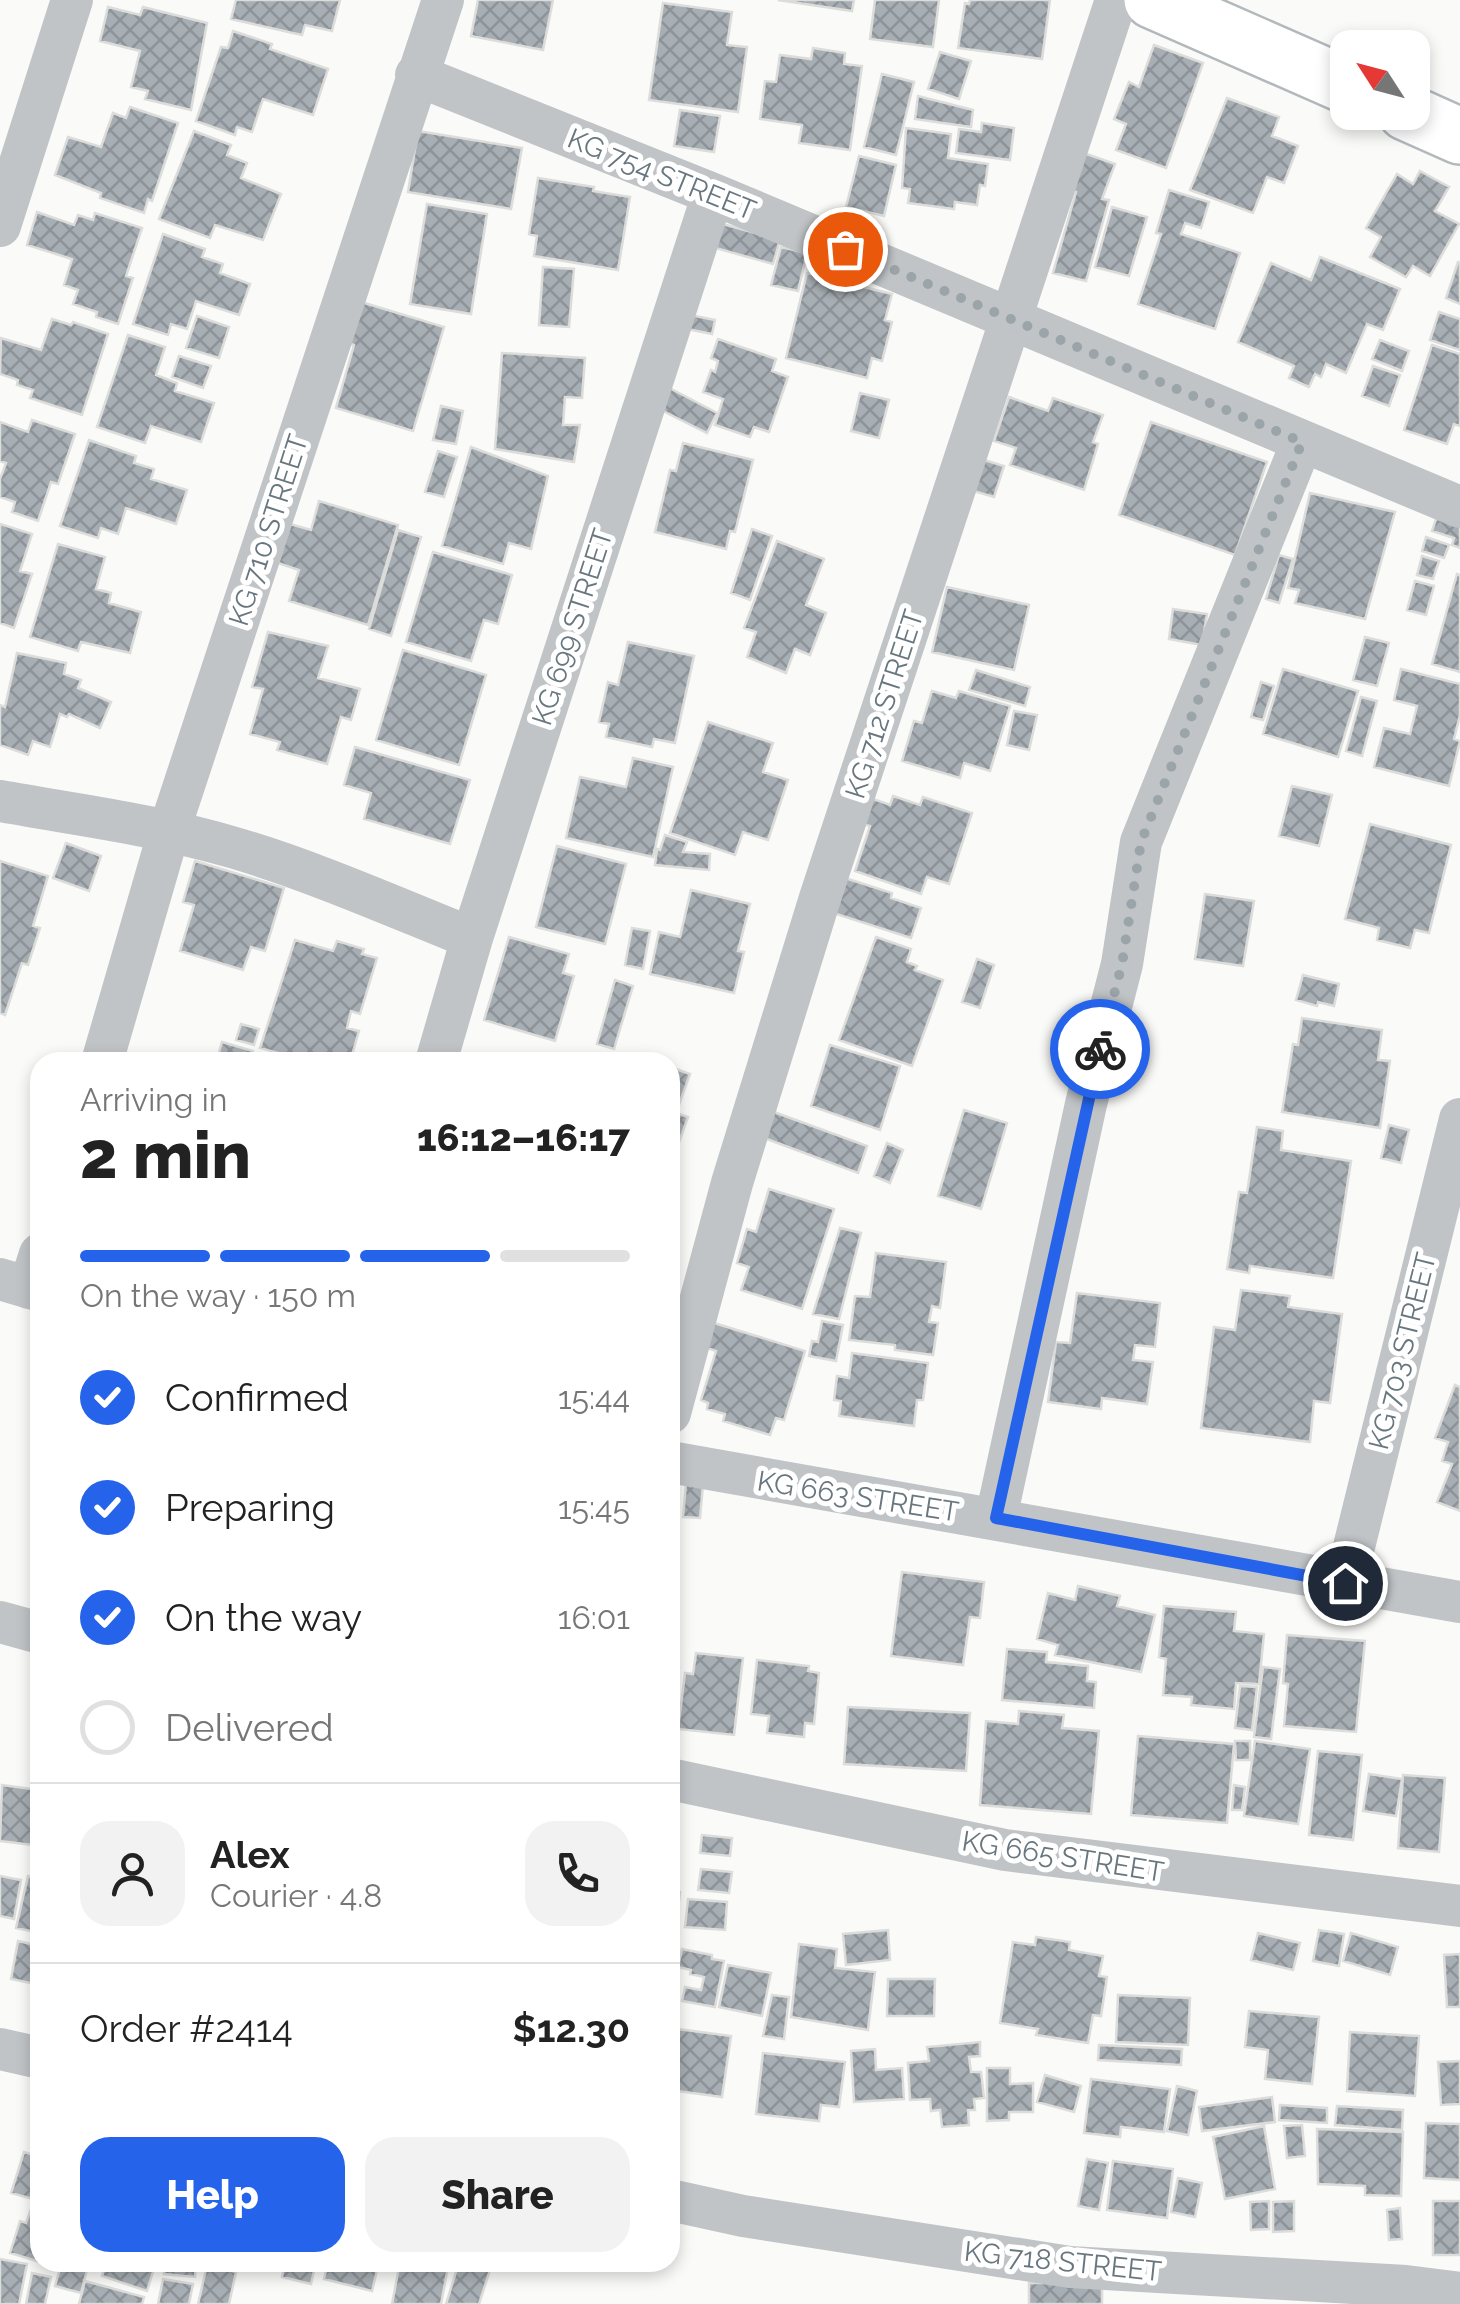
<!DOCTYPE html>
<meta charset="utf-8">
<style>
body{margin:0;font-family:Raleway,sans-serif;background:#f2f2f2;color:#222;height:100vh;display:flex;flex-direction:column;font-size:38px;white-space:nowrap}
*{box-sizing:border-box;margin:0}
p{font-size:32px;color:#767676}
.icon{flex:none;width:55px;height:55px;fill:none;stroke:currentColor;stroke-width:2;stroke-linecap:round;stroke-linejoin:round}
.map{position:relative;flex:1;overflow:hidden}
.side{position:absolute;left:30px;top:1052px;width:650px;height:1220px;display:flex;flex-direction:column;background:#fff;border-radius:30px;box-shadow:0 5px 15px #0003}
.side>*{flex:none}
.needle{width:65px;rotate:306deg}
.tools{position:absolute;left:1330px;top:30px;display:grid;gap:20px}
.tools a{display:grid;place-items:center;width:100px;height:100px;border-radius:20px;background:#fff;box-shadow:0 5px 15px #0003;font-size:50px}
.pin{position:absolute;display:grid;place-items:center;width:85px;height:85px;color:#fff;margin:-42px;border:5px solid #fff;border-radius:50%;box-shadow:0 2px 10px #0007}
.courier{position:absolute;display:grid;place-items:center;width:100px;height:100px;margin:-50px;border:8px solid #2563eb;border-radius:50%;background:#fff;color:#222;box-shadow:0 2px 12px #0007}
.head em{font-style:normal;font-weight:800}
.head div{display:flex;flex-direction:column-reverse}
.head{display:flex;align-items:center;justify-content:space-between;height:170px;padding:0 50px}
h1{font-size:65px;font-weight:800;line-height:75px}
.bar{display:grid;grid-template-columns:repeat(4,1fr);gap:15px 10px;align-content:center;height:120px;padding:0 50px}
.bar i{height:12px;border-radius:8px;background:#e0e0e0}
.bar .current{background:#2563eb}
.bar p{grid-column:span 4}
.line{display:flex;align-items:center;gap:25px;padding:0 50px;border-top:2px solid #e0e0e0}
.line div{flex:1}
.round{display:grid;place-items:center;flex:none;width:105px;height:105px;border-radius:30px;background:#f2f2f2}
ol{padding:0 50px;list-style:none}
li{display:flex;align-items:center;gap:30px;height:110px}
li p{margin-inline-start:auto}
li .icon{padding:10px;border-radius:50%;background:#2563eb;color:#fff;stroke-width:4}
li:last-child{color:#767676}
li i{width:55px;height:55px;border:5px solid #e0e0e0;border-radius:50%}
.primary-button{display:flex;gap:20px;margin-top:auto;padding:20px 50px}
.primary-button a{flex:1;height:115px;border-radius:30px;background:#2563eb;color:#fff;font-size:40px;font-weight:800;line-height:115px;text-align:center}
.primary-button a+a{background:#f2f2f2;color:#222}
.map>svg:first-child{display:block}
.building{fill:url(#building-cross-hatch);stroke:#dcdcda;stroke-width:2.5}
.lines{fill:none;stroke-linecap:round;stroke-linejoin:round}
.secondary-casing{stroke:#b2b8bc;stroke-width:60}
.minor{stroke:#c0c4c7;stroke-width:42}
.secondary{stroke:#fff;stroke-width:55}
.done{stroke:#9ba5a9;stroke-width:10;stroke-dasharray:0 18}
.route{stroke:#2563eb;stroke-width:12}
.labels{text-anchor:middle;stroke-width:10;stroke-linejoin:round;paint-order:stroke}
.street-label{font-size:28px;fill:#68777f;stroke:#fff}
</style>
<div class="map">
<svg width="1460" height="2304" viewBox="0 0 1460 2304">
<defs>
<pattern id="building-cross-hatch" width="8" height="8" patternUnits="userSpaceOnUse" patternTransform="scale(2.5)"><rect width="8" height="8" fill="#a8afb4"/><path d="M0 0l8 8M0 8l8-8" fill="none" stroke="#8d9398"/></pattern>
</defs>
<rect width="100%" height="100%" fill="#fafaf8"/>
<path class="building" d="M236,0h104l-8,31 -27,-6 -3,10 -71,-16z
M478,0h75l-10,50 -72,-14z
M778,0h76l-2,11z
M875,0h64l-6,47 -63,-8z
M970,0h80l-8,59 -84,-11 7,-45 4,1z
M663,3l69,9 -5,33 20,2 -9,65 -89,-12z
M108,7l32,8 3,-8 64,16 -16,87 -46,-11 3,-8 -17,-4 9,-36 -40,-10z
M233,31l39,13 -2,5 58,20 -15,46 -50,-16 -11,33 -15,-5 -2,8 -39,-14 25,-74 7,1z
M1154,45l49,18 -37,105 -50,-18 10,-26 -12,-5 15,-37 10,5z
M813,48l32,5 -1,11 18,2 -12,84 -51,-7 3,-18 -42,-6 5,-38 11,1 4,-27 31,4z
M940,52l31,9 -12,38 -31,-10z
M882,74l32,8 -18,73 -32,-8z
M918,96l55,14 -2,17 -56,-8z
M1227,98l52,19 -7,19 26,10 -14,37 -17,-6 -14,36 -63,-23z
M130,107l48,16 -26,78 -4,-2 -4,14 -44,-15 1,-5 -46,-18 13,-38 33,10 12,-34 13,5z
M680,110l40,6 -6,36 -40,-6z
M982,123l32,5 -4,32 -54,-7 3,-24 22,3z
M906,128l45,6 -3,24 40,6 -3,22 -5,-1 -3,20 -22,-3 -1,7 -46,-6 2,-14 -8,-1z
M194,131l37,14 -4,10 20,8 -6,15 40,16 -18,46 -48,-15 -5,13 -51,-19z
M418,131l104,17 -11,61 -103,-17z
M1081,152l34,12 -13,35 7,1 -23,81 -33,-8 23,-81 -8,-3z
M859,156l37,9 -12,51 -38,-9z
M1420,171l29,16 -14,24 24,13 -29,52 -17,-10 -7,11 -36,-20 11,-20 -15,-9 31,-54 16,10z
M538,178l56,9 -1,4 37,6 -12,73 -84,-14 3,-20 -8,-2z
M1169,190l40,12 -8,26 -16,-5 -4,11 59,19 -25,76 -77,-25 23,-70 -5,-1z
M427,204l60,10 -16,100 -61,-10z
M1112,207l35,10 -18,59 -34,-9z
M37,212l37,13 4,-10 15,5 2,-7 47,15 -16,48 7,2 -15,46 -22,-7 1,-5 -24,-8 5,-14 -14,-5 8,-26 -45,-14z
M719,223l61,17 -7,24 -61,-17z
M163,234l42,15 -3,8 21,7 -3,9 30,11 -11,31 -43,-14 -9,28 -16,-5 -3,11 -35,-11z
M781,247l26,6 -9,38 -27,-6z
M1320,257l80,32 -17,41 -16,-6 -21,49 -20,-9 -5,13 -6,-3 -6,13 -20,-9 5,-12 -56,-24 33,-79 40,17z
M1458,262l2,1v41l-14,-6z
M543,267l31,2 -5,58 -30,-2z
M807,273l85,21 -7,26 7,2 -10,39 -10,-3 -5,20 -81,-20z
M358,301l86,26 -31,104 -77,-23 18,-63 -8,-3z
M1439,312l21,7v31l-30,-10z
M685,314l30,6 -3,14 -30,-6z
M197,316l32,11 -10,31 -33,-10z
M52,319l19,6 2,-3 35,12 -26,81 -52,-17 3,-8 -16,-5 1,-5 -18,-6 1,-36 40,12z
M128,335l37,12 -9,28 21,8 -2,8 39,12 -13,39 -50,-16 -6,17 -48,-16z
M718,339l58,20 -4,12 16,6 -19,55 -15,-5 -4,10 -35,-12 8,-26 -20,-7 8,-22 4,2 3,-11 -7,-3z
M1380,340l29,11 -7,20 -30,-12z
M1432,345l28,9v72l-6,-2 -7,20 -43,-14z
M502,353l83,5 -3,40 -17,-1 -2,28h17l-6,37 -79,-13z
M179,356l32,10 -8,22 -31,-11z
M1373,366l27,9 -11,31 -27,-10z
M662,384l55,29 -10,20 -56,-28z
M860,393l29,7 -10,38 -28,-7z
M1009,397l39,14 5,-13 50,17 -10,27 5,2 -14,46 -74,-25 6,-17 -22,-7z
M441,406l22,5 -7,33 -23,-4z
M32,420l43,14 -17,50 -7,-2 -13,39 -26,-9 3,-10 -15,-5v-18l6,-16 -6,-2v-39l28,10z
M1151,422l116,40 -32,93 -116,-40z
M89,440l47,16 -2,7 20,6 -3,10 36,11 -11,34 -50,-16 -8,26 -17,-6 -3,10 -38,-12z
M683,443l70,17 -18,72 -5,-1 -4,18 -71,-17 15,-62 6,1z
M471,447l77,29 -17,73 -22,-6 -6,21 -61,-18z
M438,451l19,6 -13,40 -19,-5z
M981,459l23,7 -10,31 -24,-7z
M1310,493l85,19 -30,107 -70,-16 4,-13 -11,-2z
M319,501l79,24 -30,100 -79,-24 10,-31 -21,-7 12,-39 21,6z
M1437,516l23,8v24l-8,-3 2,-7 -22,-7z
M0,524l32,10 -12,37 12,3 -18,54 -14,-5z
M752,529l20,7 -22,64 -19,-7z
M398,530l23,7 -30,99 -22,-7z
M1426,537l23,8 -5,13 -22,-7z
M777,541l47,18 -18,46 20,8 -16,42 -15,-6 -9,24 -39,-16 9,-25 -12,-4z
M58,544l47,13 -9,32 15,4 -2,10 32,9 -11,41 -49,-11 -3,9 -48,-14z
M433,552l79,23 -14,49 -14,-4 -13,41 -65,-19z
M1279,555l14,4 -14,44 -13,-4z
M1422,556l17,5 -6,18 -16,-4z
M1457,574l3,1v97l-28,-8z
M1415,581l19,5 -8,29 -19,-5z
M947,587l82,18 -15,65 -82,-18z
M1173,609l34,5 -5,31 -33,-6z
M268,632l60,14 -10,32 42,11 -9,31 -10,-3 -14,47 -50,-14 3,-8 -30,-8 13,-45 -11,-2z
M1365,637l24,6 -12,43 -24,-6z
M628,642l66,14 -19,87 -21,-4 -2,8 -46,-10 3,-13 -10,-2 9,-40 10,3z
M403,650l83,25 -27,90 -83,-25z
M17,653l49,10 -2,11 17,6 -3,8 33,14 -11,26 -31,-14 -2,3 -7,-3 -10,33 -17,-6 -5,14 -28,-10v-40l5,2z
M1283,669l75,22 -20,66 -75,-23z
M1401,669l59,15v31l-6,24 6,2 -11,45 -75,-19 10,-39 26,6 7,-28 -23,-6z
M976,670l54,17 -5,19 -56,-16z
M1261,682l13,4 -11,34 -12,-3z
M932,691l24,7 3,-7 51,15 -20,65 -26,-8 -4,15 -58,-17 12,-40 8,2z
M1361,697l16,4 -15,55 -16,-5z
M1014,711l23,4 -8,35 -22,-5z
M708,722l65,21 -10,29 25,8 -20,60 -25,-8 -8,23 -65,-22z
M355,747l115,33 -20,64 -86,-25 7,-26 -27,-8z
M633,758l40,9 -20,90 -87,-19 14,-61 46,10z
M1292,786l40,9 -13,51 -40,-10z
M893,796l27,9 3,-8 49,16 -23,71 -22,-7 -6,17 -66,-23 15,-45 -11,-3 9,-26 22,8z
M1370,824l81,21 -22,88 -14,-3 -5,18 -33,-8 2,-12 -34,-9z
M665,835l22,7 -4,10 27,2 -1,16 -54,-5 2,-16 3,1z
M66,843l35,13 -12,35 -36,-13z
M557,846l69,18 -21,80 -69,-17z
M0,861l48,15 -15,50 7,2 -12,37 -6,-2 -17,52 -5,-2z
M195,861l89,27 -19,63 -14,-4 -8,23 -63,-19 14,-46 -11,-3z
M842,877l50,16 -1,5 30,10 -10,30 -81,-26z
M691,890l59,14 -12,47 6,1 -10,41 -84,-19 9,-42 21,5z
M1205,894l49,7 -11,65 -48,-7z
M632,928l18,3 -7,38 -18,-4z
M509,937l60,17 -6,19 11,3 -19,65 -71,-21z
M876,937l35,12 -4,13 10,4 -2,4 28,10 -31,86 -73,-26z
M295,940l38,11 4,-10 27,8 -2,5 15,4 -17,56 -9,-3 -4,17 12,3 -9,31h-40l-50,-14z
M977,959l17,6 -14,43 -18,-6z
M1303,975l36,9 -5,22 -16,-4 -1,4 -21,-6z
M615,980l18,6 -19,63 -17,-5z
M1302,1018l80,12 -4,30 12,1 -10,67 -98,-16 11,-68 5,1z
M241,1024l18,5 -5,16 -18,-5z
M222,1042l31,9 -3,11 -33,-3z
M830,1045l70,21 -20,64 -69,-24z
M670,1067l20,7 -14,39 12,4 -11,31 -7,-2z
M964,1110l43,13 -26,86 -43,-13z
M774,1112l93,34 -9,27 -94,-35z
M1389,1125l20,5 -8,33 -20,-5z
M1257,1127l26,4 -2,19 70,11 -18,117 -83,-12 -1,7 -22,-4 12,-77 8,1z
M887,1143l16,7 -13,33 -16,-7z
M769,1189l65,20 -32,100 -61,-19 8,-23 -12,-4 10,-34 9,3z
M840,1228l21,5 -22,86 -26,-5z
M876,1253l70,9 -6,46 -8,-2 -3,16 9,1 -5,32 -38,-5v-5l-46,-5 6,-44 15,1z
M1241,1290l49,6 -2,11 54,7 -12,89 -16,-2 -4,41 -109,-14 13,-101 21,3z
M1077,1293l83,10 -5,44 -20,-2 -2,15 20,2 -6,42 -45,-6 -1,11 -53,-7 8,-60 14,1z
M822,1321l21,4 -7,36 -27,-5 3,-15 6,1z
M714,1323l91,28 -21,69 -8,-2 -6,17 -47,-14 2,-7 -18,-5 1,-6 -7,-3 15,-49 -9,-3z
M852,1353l76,10 -5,37h-6l-3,26 -75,-10 2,-15 -7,-1 3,-24 12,2z
M1455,1385l5,2v124l-23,-9 15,-38 -10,-3 6,-19 -13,-4z
M686,1483l17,2 -3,33 -17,-1z
M902,1572l82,10 -4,36 -10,-1 -7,48 -72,-9z
M1078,1586l42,10 -3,10 38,9 -14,57 -86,-17 3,-10 -21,-6 11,-46 27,7z
M1164,1606l72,6 -2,19 30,3 -5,50 -23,-1 -2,26 -43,-4 1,-8 -29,-2 3,-36 -7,-2z
M1287,1635l78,6 -9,91 -72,-6 4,-42 -5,-1z
M1007,1649l40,3 -1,10 42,4 -1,15 9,1 -2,26 -92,-8z
M696,1653l47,5 -9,77 -56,-6 7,-56 8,1z
M757,1660l52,6 -1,5 11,2 -5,51 -9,-1 -1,14 -37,-4 2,-17 -18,-2z
M1263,1667l17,2 -9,70 -17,-2z
M1240,1686l17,1 -5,43 -17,-2z
M848,1707l122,6 -4,58 -122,-7z
M1019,1711l45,4 -2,13 37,3 -8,83 -111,-9 6,-84 32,3z
M1138,1736l96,8 -7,79 -96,-8z
M1235,1741h15v19h-14z
M1255,1741l55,8 -12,75 -54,-8z
M1318,1751l44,4 -9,85 -44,-5z
M1369,1774l33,5 -6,37 -33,-5z
M1403,1775l42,3 -6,74 -41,-4z
M2,1785l38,5 -7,55 -33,-4z
M1234,1785l11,2 -3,23h-10z
M702,1835l30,3 -2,18 -30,-3z
M701,1869l31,3 -3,21 -31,-3z
M0,1876l21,4 -7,39 -14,-3z
M28,1876l12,3v54l-24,-5z
M670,1891l10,1 -7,63 -3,-1z
M688,1899l39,3 -2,28 -40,-3z
M888,1930l2,30 -44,5 -3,-31z
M1319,1930l25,4 -5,32 -26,-5z
M1258,1933l42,10 -7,27 -42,-10z
M1351,1933l47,14 -8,28 -47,-14z
M1036,1937l34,5 -1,8 34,6 -4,20 8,1 -6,39 -8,-1 -5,28 -52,-8 2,-6 -38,-6 13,-81 22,3z
M18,1941l22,5v39l-29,-6z
M799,1944l38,5 -2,19 40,4 -7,58 -77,-13z
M682,1949l30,6v4l12,2 -9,46 -33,-6 3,-14 16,3 3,-13 -14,-3 1,-4 -13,-3z
M1460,1954v53h-13l-3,-52z
M728,1965l43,8 -9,43 -43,-9z
M888,1979h47l-1,37h-47z
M772,1995l17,2 -5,42 -21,-3z
M1118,1995l72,3 -2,47 -72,-3z
M1249,2011l70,6 -7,67 -47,-5 3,-29 -23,-3z
M670,2028l61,8 -9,61 -52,-7z
M1350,2032l69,4 -4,60 -68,-5z
M980,2042v14l-11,1 2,15h10l3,26 -10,1 1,11h-7l1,15 -27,2 -2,-17 -9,1 -1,-12 -20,1 -2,-37 21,-2 -2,-14z
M1099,2045l83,4 -1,16 -83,-5z
M875,2049l1,21 26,-2 2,31 -50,3 -3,-51z
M763,2053l82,9 -6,45 -18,-2 -2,16 -63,-7z
M1460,2061v43l-19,1 -3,-43z
M987,2068h23v16l23,-1v29h-24v8l-22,1z
M1045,2075l36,11 -7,26 -37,-10z
M1091,2079l79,10 -6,43 -43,-5 -1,10 -36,-4z
M1177,2086l20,5 -9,44 -21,-4z
M1272,2097l3,25 -73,9 -3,-24z
M1280,2105l47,3v15l-48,-3z
M1337,2106l66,4 -1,20 -67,-5z
M1426,2123l34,1v56l-36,-2z
M1302,2125l3,31 -18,2 -3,-32z
M1264,2126l11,63 -50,10 -12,-62z
M1317,2129l86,3 -2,64 -36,-1v-9l-47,-2z
M24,2152l16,5v44l-29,-8z
M1087,2159l21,4 -9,47 -21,-4z
M1113,2161l60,8 -6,49 -60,-8z
M1178,2178l24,5 -7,34 -24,-5z
M1269,2201v28l-18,1 -1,-28z
M1294,2201v30l-21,1v-30z
M1433,2201h27v54h-27z
M32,2206l8,3v53l-30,-9 10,-32 6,2z
M1400,2208l2,31 -13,1 -2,-30z
M0,2259l27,5 -8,40h-19z
M62,2262h27l-8,31 -26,-7z
M106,2262h50l-9,29 -45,-15z
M165,2262h31l-1,15 -31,-3z
M285,2262h31l-5,22 -29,-7z
M328,2262h51l-7,29 -48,-12z
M400,2262h49l-8,42h-49z
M459,2262l33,2 -13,40h-33z
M207,2265l29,7 -7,32h-31z
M32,2273l19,4 -6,27h-19z
M163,2279l30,5 -4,20h-31z
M85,2281l59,16 -2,7h-63z
M1029,2283h73v21h-73z"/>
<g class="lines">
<g class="secondary-casing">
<path id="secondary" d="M1152,0l196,86
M1406,112l54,24"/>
</g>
<path class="minor" d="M416,75l297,119 747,313
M0,226l72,-226
M0,801c78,14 158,24 235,47 81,24 159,59 237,90
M102,1062l67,-231 274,-831
M436,1062l36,-124 241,-744
M0,1279l40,12
M29,1288l11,-34
M670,1413l62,-230 88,-285 296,-898
M670,1462l790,140
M996,1518l90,-414 36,-140 19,-122 161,-400
M1345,1583l115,-464
M0,1622l40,11
M670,1779l335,71 455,56
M0,2049l40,9
M670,2200l73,16 327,51 336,19 54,7"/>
<use href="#secondary" class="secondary"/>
</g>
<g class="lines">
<path class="done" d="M845,249l457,193 -161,400 -19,122 -22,85"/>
<path class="route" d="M1100,1049l-104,469 349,65"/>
</g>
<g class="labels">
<g class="street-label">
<text transform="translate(662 174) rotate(22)" y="10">KG 754 STREET</text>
<text transform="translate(268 530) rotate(-72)" y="10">KG 710 STREET</text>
<text transform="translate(572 627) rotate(-72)" y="10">KG 699 STREET</text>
<text transform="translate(884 704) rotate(-72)" y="10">KG 712 STREET</text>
<text transform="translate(1402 1351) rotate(-76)" y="10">KG 703 STREET</text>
<text transform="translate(858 1496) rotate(9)" y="10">KG 663 STREET</text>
<text transform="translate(1063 1856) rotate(9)" y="10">KG 665 STREET</text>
<text transform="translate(1063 2261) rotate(6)" y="10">KG 718 STREET</text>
</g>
</g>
</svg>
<div class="tools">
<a><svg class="needle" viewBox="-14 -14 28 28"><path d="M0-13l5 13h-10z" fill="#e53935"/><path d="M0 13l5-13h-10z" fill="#767676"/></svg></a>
</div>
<div class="pin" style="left:845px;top:249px;background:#ea580c"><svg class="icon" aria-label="bag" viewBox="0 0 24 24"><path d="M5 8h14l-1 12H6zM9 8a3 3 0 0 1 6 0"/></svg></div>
<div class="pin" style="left:1345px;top:1583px;background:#1f2937"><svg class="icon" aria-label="home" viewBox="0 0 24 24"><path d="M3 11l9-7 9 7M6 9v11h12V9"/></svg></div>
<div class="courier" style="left:1100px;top:1049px"><svg class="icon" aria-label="bike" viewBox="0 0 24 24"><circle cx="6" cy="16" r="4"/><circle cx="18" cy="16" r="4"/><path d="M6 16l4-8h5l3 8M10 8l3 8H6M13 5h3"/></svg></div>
<section class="side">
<div class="head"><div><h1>2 min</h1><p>Arriving in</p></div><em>16:12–16:17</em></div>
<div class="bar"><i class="current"></i><i class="current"></i><i class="current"></i><i></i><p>On the way · 150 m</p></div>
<ol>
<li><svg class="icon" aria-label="check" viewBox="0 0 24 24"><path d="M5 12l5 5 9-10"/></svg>Confirmed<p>15:44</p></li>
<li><svg class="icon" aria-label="check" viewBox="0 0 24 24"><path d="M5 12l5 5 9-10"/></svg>Preparing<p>15:45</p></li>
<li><svg class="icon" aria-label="check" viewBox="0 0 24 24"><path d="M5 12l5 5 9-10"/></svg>On the way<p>16:01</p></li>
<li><i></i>Delivered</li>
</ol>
<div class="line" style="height:180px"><a class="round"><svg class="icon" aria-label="person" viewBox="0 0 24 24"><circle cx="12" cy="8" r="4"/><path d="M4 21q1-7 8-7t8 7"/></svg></a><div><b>Alex</b><p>Courier · 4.8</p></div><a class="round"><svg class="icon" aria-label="phone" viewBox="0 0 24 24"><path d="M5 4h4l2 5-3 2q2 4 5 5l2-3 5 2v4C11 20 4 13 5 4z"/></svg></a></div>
<div class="line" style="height:130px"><div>Order #2414</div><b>$12.30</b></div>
<div class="primary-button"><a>Help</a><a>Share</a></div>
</section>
</div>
